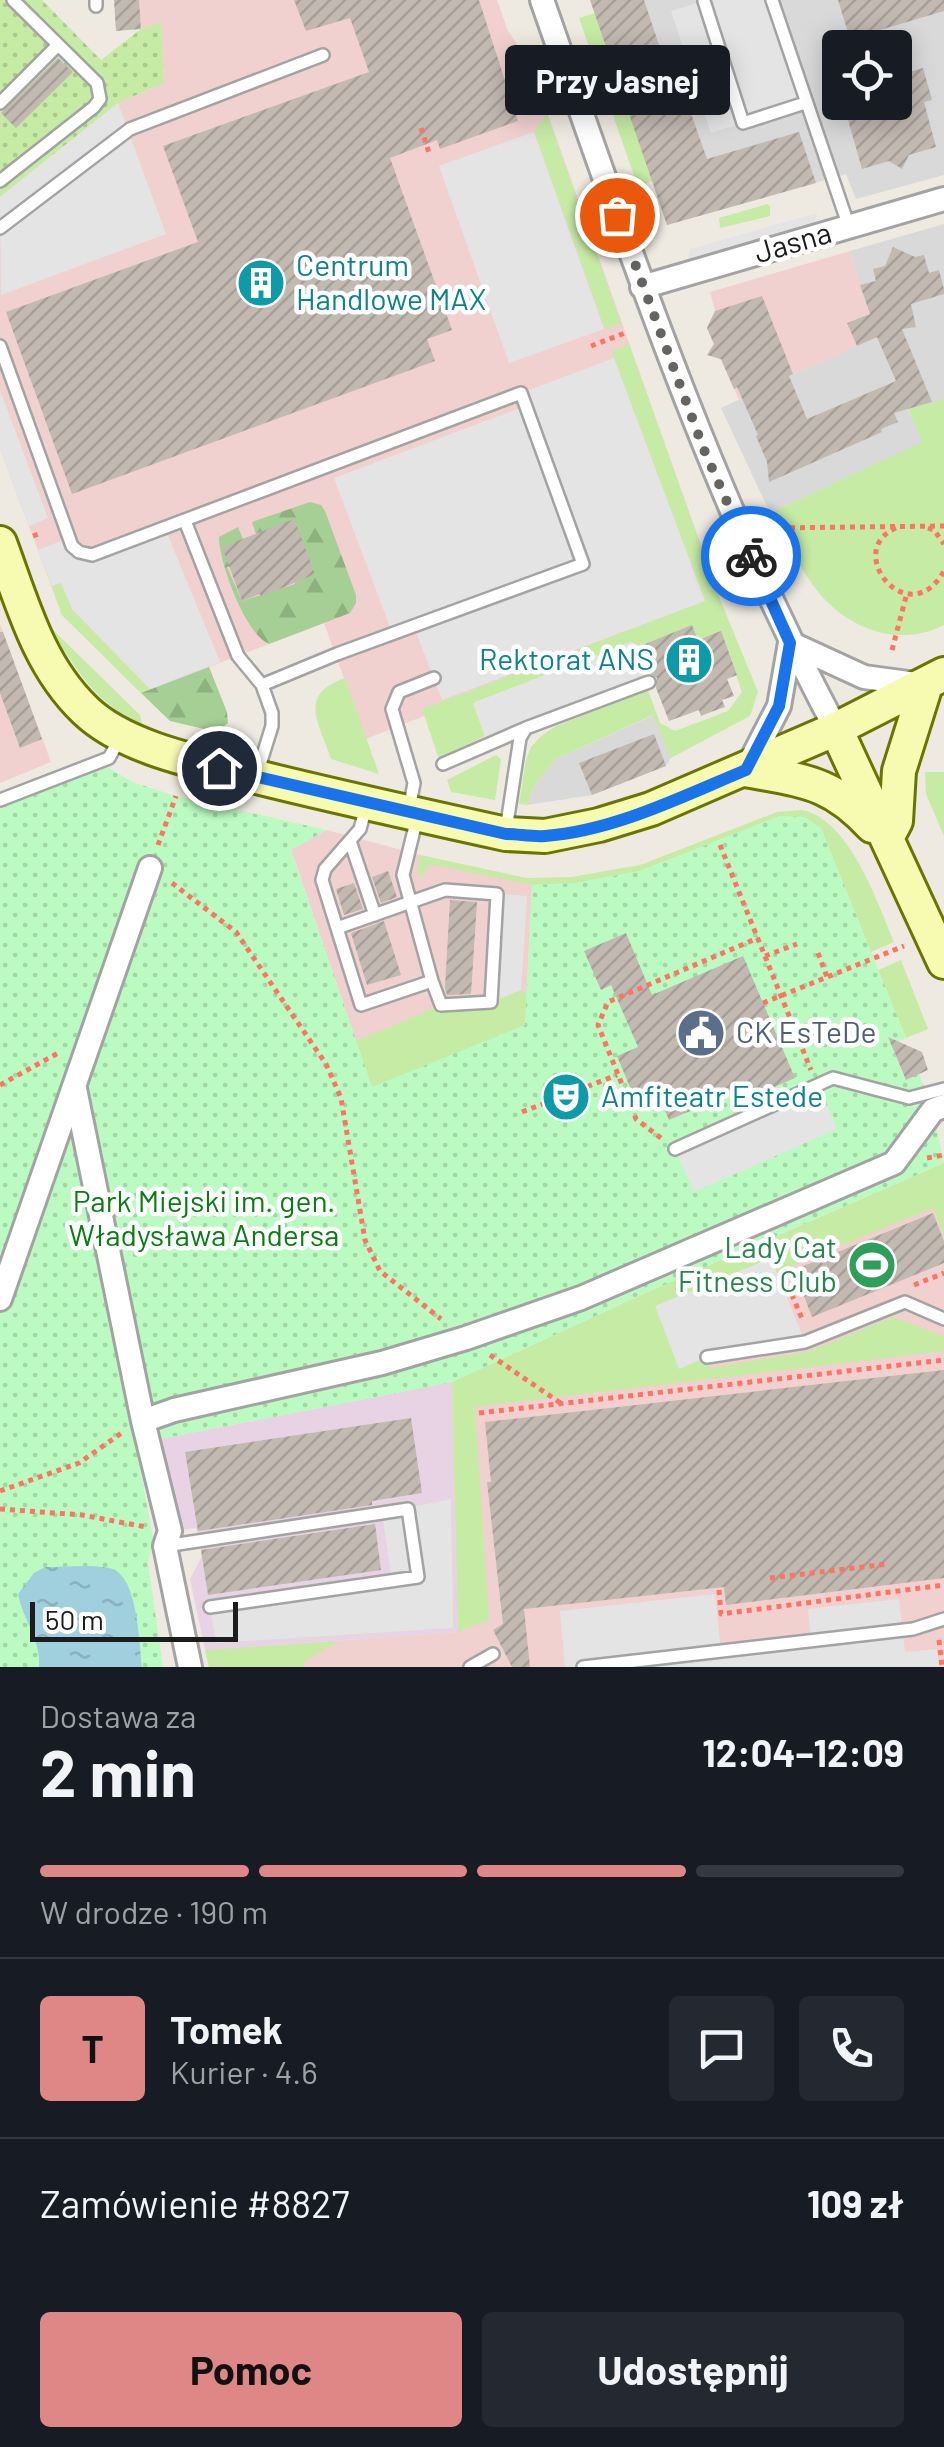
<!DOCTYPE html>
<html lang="pl">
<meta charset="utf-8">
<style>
body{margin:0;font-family:Barlow,sans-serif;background:#242831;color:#f1f3f6;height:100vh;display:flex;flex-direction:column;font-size:38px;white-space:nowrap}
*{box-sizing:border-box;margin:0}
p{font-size:32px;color:#9ea1a6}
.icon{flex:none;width:55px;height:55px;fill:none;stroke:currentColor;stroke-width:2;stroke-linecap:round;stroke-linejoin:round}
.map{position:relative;height:1667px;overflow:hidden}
.panel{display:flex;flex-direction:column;background:#171b24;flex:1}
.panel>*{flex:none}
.tools{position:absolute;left:822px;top:30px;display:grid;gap:20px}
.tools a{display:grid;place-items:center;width:90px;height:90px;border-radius:10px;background:#171b24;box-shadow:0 5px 25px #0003;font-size:50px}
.scale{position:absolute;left:30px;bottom:25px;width:208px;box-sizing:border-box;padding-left:10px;border:5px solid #1c1c1c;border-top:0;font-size:28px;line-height:35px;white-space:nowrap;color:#1c1c1c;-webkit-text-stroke:8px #fff;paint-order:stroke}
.pin{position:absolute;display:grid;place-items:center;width:85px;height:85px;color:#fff;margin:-42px;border:5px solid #fff;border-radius:50%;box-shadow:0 2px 10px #0007}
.courier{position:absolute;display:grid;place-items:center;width:100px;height:100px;margin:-50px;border:8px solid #1a73e8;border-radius:50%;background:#fff;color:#222;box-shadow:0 2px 12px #0007}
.bubble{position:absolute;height:70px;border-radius:10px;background:#171b24;box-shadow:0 5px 25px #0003;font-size:32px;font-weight:700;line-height:70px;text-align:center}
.overview em{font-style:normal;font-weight:700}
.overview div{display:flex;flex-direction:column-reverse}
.overview{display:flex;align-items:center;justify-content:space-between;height:170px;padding:0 40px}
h1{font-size:65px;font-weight:700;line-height:75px}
.bar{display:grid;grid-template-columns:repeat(4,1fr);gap:15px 10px;align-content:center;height:120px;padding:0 40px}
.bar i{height:12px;border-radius:8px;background:#363941}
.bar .on{background:#df8787}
.bar p{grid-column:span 4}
.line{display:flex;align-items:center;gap:25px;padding:0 40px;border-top:2px solid #363941}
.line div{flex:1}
.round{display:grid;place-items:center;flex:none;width:105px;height:105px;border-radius:10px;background:#242831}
.cta{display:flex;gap:20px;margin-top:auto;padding:20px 40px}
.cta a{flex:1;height:115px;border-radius:10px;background:#df8787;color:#111;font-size:40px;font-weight:700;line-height:115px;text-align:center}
.cta a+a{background:#242831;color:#f1f3f6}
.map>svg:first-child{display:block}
.residential{fill:#dad9d9;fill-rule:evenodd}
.commercial{fill:#f0d1cf}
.industrial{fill:#e7d3e3}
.grass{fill:#c6eba5}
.forest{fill:url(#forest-firs)}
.park{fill:url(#park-dots)}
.garden{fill:url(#garden-dots)}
.parking{fill:#e4e4e4}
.water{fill:url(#water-ripples)}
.building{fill:url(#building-hatch)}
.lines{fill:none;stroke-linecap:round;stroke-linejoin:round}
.lane-casing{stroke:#a3a3a3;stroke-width:16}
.street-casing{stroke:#a3a3a3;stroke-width:28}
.secondary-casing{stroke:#687501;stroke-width:38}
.path{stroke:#fe7362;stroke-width:5;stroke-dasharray:5 5;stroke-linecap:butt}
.lane{stroke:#fff;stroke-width:11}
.street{stroke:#fff;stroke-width:22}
.secondary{stroke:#f7fbb2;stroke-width:32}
.done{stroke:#666461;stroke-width:10;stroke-dasharray:0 18}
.route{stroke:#1a73e8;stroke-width:12}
.labels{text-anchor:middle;stroke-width:9;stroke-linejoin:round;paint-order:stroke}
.street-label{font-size:30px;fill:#1c1c1c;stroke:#fff}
.culture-label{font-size:30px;fill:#0d838f;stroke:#fff;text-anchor:start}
.service-label{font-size:30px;fill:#4e5e75;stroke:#fff;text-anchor:start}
.park-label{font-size:30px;fill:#077d12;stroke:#fff}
.leisure-label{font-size:30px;fill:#27864d;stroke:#fff;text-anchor:end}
</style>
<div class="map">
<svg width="944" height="1667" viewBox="0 0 944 1667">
<defs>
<pattern id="forest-firs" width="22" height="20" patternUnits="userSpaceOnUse" patternTransform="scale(2.5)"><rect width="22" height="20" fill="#a5cf94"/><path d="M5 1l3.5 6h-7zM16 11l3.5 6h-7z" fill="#8db17f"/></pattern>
<pattern id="park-dots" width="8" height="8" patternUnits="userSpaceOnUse" patternTransform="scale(2.5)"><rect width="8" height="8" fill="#bbfbc1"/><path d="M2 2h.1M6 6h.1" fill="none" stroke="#a0d7a5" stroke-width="1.8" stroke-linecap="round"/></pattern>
<pattern id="garden-dots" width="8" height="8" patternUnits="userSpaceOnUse" patternTransform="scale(2.5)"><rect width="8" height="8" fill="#c6eba5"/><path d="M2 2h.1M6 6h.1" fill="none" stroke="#aac98d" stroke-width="1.8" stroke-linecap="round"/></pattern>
<pattern id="water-ripples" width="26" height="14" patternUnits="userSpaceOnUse" patternTransform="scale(2.5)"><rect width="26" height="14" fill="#a0cfde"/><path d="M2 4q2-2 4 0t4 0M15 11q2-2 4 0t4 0" fill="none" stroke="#89b1be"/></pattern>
<pattern id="building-hatch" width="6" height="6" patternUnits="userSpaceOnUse" patternTransform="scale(2.5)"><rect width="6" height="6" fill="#c2b9b1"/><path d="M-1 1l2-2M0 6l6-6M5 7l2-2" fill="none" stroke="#a69e98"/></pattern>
</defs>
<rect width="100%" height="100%" fill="#eeeae1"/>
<path class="residential" d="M642,0h302v175l-88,24 -10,-25 -179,51zM840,48h55v54h-55z
M944,224v175l-36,11 15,32 -153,71 -49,-105 155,-71 -26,-86z
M654,715l17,43 -5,8 -74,29 -65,10 6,-17 21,-28z"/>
<path class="commercial" d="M139,0h358l11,31 21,30 191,538 -354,140 -42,-116 -183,70 -79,-78 -62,-166v-252l118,-94 46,-20 -3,-61 -20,7z
M850,251l26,86 -137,63 -18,-40 -7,-3 -4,-7 4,-6 -7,-16 8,-17 -5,-19z
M0,624l51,138 -51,21z
M327,830l205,55 -7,140 -153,63 -81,-239z
M944,1163v504h-735l-4,-17 253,-18 -6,-250z"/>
<path class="industrial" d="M452,1382l6,250 -253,18 -15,-71 12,-23 -3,-16 -3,-12 -16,2 -20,-91z"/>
<path class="grass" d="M595,13l57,168 -14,6 -59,-169z
M547,114l74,209 -16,6 -71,-197z
M767,204l3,2v10l-50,12 -1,-10z
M629,344l91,255 38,93 -8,24 -79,42 -18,-43 -99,45 -21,28 -6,17 -8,-1 7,-44 5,-13 10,-11 15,-10 92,-36 12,33 15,8 53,-20 14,-19 -21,-60 -23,8 -6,-14 -52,20 -9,-4 -158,61 12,33 -46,23 -17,-50 283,-108 -91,-243 -2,-7z
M944,399v226c-44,23 -94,5 -125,-32 -19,-23 -32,-54 -49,-80l152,-71 -14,-33z
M61,582l11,28 78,79 -9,4 -79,-78 -10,-29z
M51,628l89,87 2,9c-43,-17 -69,-57 -91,-96z
M345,678l34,96 -48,-15c-12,-37 -34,-64 14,-81z
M496,755l5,4 -6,41 -44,-8 -4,-12z
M925,772h19v64l-18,-42z
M802,810c47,9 75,91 92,132l-23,10 -50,-123 -41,-13 -140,55 -64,12 -44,2 -103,-21 -6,12 -6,-3 3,-18 107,23 44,-1 69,-12 137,-53z
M901,960l27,69 -22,9 -28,-68z
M521,990l6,5 -2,30 -153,63 -16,-47 85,-36 50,-3z
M944,1163v73l-11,-28 -156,64 -6,-14 -64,99 2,11 98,-16 86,-35 51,19v15l-469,56 14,213 -31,12 -6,-250 198,-91z
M338,1641l-34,21 -1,5h-94l-4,-17z"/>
<path class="forest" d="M310,502l11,3 4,6 31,84v8l-6,10 -81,31c-24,-10 -50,-82 -50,-107l19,-10 5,12 -20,8 7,19 -3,1 15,34 53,-17 -1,-64 -38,14 -4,-12z
M209,667l18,45 1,11 -11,9 -47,-11 -29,-28z"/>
<path class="park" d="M98,761l34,21 44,14 151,34 -36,20 81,237 153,-62 7,-140 44,-2 64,-12 140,-55 25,1 16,11 85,210 -15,7 14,34 14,-5 13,32 12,57 -294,128 -198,91 -292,57 -23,12 16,87 -5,25 15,104h-163v-867z"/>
<path class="garden" d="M0,0h42l59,60 40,-31 20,-7 3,61 -46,20 -118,94z"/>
<path class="parking" d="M706,0h66l33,103 -94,30 -40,-122z
M118,103l48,131 -165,61 -1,-98z
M534,132l70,197 -95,34 -70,-197z
M817,213l-5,25 -128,36 6,-25z
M614,358l91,243 -263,99 -28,-73 -21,8 -59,-157 191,-72 -4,-13z
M0,390l48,128 -19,8 -29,-77z
M165,528l55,134 -70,27 -78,-80 -11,-26 -9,3 -14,-36 31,-12 23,17z
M631,642l14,41 -157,59 -15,-39z
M497,894l30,2 -6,94 -30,12z
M818,1086l19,43 -143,63 -19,-43z
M771,1258l34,84 -98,15 -28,12 -24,-63z
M451,1499l2,129 -237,15 -6,-36 182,-27 -10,-67z
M715,1594l6,56 90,-9 -3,-32 91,-10 6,53 32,-3 2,18h-374l-5,-56z"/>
<path class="water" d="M45,1567c20,0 44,-3 64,1 29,5 30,74 33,99h-103c2,-28 -16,-47 -21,-73l16,-21z"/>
<path class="building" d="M114,0h25l2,29 -25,2z
M294,0h185l39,121 -78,28 -3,-9 -47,18 62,172 -25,9 8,22 -363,133 -66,-182 192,-70 -35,-96 206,-74 -19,-54 -44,13z
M590,0h54l35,105 8,-3 20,57 92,-27 17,51 -149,42z
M838,0h106v11l-94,28z
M58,58l15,14 -57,56 -15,-15z
M923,68l9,32 -8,2 12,45 -27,8 -7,14 -13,-8 -27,8 -19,-67h52v-26z
M893,247l22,10 9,-2 5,18 10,-3 5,19v5l-33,10 5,23 -14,2 30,73 -38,11 4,9 -17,7 1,3 -113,50 -2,-20 -11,-26 2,-1 -21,-48 -3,2 -13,-30 -14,-4 7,-11 -7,-16 8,-17 47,-15 31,78 -4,2 18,43 89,-38 -19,-44 -20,9 -10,-23 23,-9 -10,-29 16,-4 -3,-12 12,-3z
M294,519l21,55 -54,23 -1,-3 -18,7 -20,-54z
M692,625l6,15 23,-9 16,44 -10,4 7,17 -12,4 3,7 -14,5 -10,4 -2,-6 -30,11 -13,-33 1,-10 -7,-5 -10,-27z
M0,632h3l39,107 -22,9 -20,-55z
M654,734l12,32 -74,29 -13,-32z
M388,871l9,26 -16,6 -9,-26z
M354,883l9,26 -19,6 -8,-26z
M450,900l27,2 -6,92 -24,1 -2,-7z
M384,921l17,54 -34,10 -16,-52z
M626,933l26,62 91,-39 52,122 -51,22 -4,-10 -71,30 -14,-32 -21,9 -17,-41 21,-9 -27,-62 -10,5 -17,-39z
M888,1037l34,15 6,18 -22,10z
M933,1213l11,28v22l-132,54 -18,-47z
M944,1370v208l-218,27 -2,-18 -200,22 6,58h-18l-19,-37 10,-6 -16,-142h4l-6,-60z
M411,1418l11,75 -50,8v4l-174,26 -13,-79z
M375,1524l6,46 -173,25 -7,-45z"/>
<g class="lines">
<g class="lane-casing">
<path id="lane" d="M96,0v6
M772,0l77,227
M704,1l39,122 62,-20
M0,103l58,-58
M0,181l94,-74 6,-8 -3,-16 -84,-83
M0,228l130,-99 193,-74
M0,346l72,200 7,6 13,3 429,-162 62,171 -246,90 -75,31
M185,521l53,135 24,29 10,28v13l-15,48
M443,764l83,-36
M0,800l109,-42 11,-20
M366,807l-6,22 -35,40 -3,11 39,125 71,-24 -29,-106 14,-57
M409,810l5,-27 -22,-74 7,-17 35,-14
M506,830l14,-92 6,-10 123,-46
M350,841l25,74
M337,928l108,-38 52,4 -6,108 -50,3 -9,-24
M675,1149l158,-71 76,20 35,-9
M707,1357l98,-15 100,-40 39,17
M165,1546l243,-37 10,68 -208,30
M470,1667l23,-13
M583,1667l330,-38 31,-10"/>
</g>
<g class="street-casing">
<path id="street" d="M542,0c87,248 170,497 294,729
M642,287l302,-88
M790,643l74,34 59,8
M746,770l33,-64 11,-63
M75,1089l68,332 27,110 -5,15 25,121
M0,1299l150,-431
M143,1421l31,-11 208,-47 84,-25 115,-40 313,-135 39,-53 11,-4"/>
</g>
<g class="secondary-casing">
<path id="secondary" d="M0,543c22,59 38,122 85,167 41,40 122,54 176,68 81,20 163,38 245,56l39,2 54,-11 52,-16 185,-80 108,-55
M836,729l108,233
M746,770c57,11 85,11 126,56
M887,838l9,-17 3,-50 27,-86"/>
</g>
<path class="path" d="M421,128l9,28
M591,346l34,-13
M770,528l174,-2
M896,528c-54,23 13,106 48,43
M928,528l6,2 10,14
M33,536l8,-3
M892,650l15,-57
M158,845l18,-49
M720,845l91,225
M172,883l64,49 90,132 15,34 24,142 15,31 61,48
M818,953l9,24
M765,956l32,-12
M763,1003l141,-57
M0,1085l60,-33
M522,1112l95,-37
M661,1138l-25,-19 -38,-94 10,-23 150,-64
M927,1158l17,-3
M784,1276l19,45
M914,1285l30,-12
M490,1355l72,49
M479,1413l465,-53
M0,1491l79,-28 44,-31
M0,1509l82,6 64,12
M770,1578l118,-14
M719,1590l2,24 223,-29
M939,1640l3,27"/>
<use href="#lane" class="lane"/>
<use href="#street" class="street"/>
<use href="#secondary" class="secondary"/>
</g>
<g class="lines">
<path class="done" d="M617,215l87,235 47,106"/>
<path class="route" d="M219,768l287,66c12,0 26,3 39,2 69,-5 138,-40 201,-66l33,-64 11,-63 -39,-87"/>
</g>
<defs>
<g id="building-disc" transform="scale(2.5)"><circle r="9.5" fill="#0f9aa8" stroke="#fff"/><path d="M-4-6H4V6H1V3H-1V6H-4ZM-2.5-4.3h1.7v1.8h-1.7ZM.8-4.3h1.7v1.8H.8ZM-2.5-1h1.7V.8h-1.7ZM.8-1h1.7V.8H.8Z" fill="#fff"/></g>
<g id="civic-disc" transform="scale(2.5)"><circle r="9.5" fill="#5c6f8a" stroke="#fff"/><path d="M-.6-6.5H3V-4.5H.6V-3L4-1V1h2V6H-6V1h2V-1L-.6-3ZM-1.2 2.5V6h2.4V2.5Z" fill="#fff"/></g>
<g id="theatre-disc" transform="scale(2.5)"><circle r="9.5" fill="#0f9aa8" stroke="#fff"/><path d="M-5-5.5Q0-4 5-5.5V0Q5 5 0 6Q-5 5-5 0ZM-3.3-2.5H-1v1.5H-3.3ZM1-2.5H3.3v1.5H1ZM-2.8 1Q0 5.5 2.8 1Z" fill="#fff"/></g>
<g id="stadium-disc" transform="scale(2.5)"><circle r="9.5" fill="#2e9e5b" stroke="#fff"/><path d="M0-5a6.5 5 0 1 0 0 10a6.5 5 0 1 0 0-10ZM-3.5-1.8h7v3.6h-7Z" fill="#fff"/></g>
</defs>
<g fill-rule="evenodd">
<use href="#building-disc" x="261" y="283"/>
<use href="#building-disc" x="689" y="660"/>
<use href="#civic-disc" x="701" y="1033"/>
<use href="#theatre-disc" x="566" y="1097"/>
<use href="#stadium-disc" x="872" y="1265"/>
</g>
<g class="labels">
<g class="street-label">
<text transform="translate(793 243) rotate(-16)" y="10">Jasna</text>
</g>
<g class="culture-label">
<text x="296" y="276">Centrum<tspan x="296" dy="34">Handlowe MAX</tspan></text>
<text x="654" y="670" text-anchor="end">Rektorat ANS</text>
<text x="601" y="1107">Amfiteatr Estede</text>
</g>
<g class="service-label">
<text x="736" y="1043">CK EsTeDe</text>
</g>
<g class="park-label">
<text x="204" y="1212">Park Miejski im. gen.<tspan x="204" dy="34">Władysława Andersa</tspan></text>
</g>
<g class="leisure-label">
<text x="837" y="1258">Lady Cat<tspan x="837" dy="34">Fitness Club</tspan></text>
</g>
</g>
</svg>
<div class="tools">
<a><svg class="icon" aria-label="locate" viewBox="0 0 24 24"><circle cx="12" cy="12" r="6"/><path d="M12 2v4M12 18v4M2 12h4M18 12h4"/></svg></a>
</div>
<div class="scale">50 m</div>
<div class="pin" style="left:617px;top:215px;background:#ea580c"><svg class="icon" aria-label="bag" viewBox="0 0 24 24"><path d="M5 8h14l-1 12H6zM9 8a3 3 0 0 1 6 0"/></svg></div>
<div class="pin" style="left:219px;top:768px;background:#1f2937"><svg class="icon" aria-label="home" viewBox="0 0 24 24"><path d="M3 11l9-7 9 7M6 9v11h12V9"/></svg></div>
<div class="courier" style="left:751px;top:556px"><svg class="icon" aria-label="bike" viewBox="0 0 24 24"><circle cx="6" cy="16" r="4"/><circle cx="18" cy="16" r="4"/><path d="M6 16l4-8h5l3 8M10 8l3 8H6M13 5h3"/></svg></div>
<div class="bubble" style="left:505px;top:45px;width:225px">Przy Jasnej</div>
</div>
<section class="panel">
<div class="overview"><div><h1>2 min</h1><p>Dostawa za</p></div><em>12:04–12:09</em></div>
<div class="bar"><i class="on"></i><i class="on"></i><i class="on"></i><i></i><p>W drodze · 190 m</p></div>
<div class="line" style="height:180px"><b class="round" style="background:#df8787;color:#111">T</b><div><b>Tomek</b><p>Kurier · 4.6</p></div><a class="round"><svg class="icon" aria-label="chat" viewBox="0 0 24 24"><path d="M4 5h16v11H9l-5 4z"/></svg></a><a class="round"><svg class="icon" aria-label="phone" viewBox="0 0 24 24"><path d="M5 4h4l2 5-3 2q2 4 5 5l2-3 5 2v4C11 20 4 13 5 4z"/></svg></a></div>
<div class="line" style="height:130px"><div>Zamówienie #8827</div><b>109 zł</b></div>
<div class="cta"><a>Pomoc</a><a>Udostępnij</a></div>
</section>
